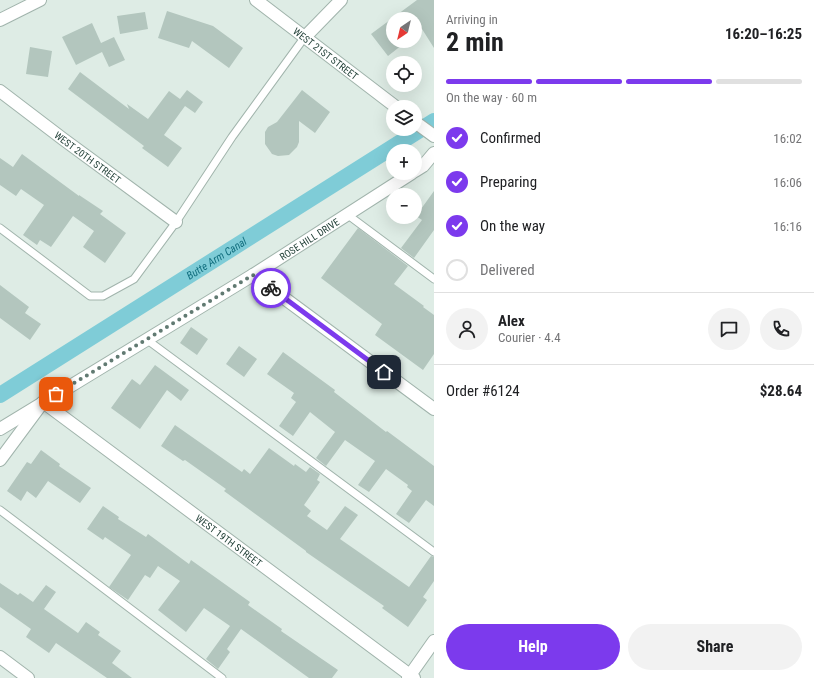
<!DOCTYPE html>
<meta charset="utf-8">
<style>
body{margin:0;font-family:"Roboto Condensed",sans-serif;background:#f2f2f2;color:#202124;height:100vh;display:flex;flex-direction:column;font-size:15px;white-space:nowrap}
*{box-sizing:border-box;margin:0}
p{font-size:13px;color:#757577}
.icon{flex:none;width:22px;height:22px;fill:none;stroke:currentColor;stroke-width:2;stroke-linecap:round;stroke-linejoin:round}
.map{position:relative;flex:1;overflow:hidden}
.sheet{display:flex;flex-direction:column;background:#fff;width:380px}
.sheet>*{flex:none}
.needle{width:26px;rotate:215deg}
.fabs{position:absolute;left:386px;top:12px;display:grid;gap:8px}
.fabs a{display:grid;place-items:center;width:36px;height:36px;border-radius:50%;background:#fff;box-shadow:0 4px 16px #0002;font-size:20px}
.pin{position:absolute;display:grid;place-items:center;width:34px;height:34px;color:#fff;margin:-17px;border-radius:8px;box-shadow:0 2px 6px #0006}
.courier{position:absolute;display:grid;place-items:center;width:40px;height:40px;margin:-20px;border:3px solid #7c3aed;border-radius:50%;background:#fff;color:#222;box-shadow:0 1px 5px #0007}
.headline em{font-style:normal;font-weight:700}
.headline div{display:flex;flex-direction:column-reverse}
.headline{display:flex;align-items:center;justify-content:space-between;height:68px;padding:0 12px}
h1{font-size:26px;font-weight:700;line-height:30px}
.bar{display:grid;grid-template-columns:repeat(4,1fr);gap:6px 4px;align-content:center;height:48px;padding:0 12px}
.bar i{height:5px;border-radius:3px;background:#e0e0e0}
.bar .on{background:#7c3aed}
.bar p{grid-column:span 4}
.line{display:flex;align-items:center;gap:10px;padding:0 12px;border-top:1px solid #e0e0e0}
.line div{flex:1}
.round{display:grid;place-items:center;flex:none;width:42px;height:42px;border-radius:21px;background:#f2f2f2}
ol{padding:0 12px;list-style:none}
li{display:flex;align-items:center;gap:12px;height:44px}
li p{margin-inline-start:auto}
li .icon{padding:4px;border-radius:50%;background:#7c3aed;color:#fff;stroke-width:4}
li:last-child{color:#757577}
li i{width:22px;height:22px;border:2px solid #e0e0e0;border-radius:50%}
.cta{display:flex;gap:8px;margin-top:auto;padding:8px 12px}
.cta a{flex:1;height:46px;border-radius:24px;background:#7c3aed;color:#fff;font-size:16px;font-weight:700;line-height:46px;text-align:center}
.cta a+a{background:#f2f2f2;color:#202124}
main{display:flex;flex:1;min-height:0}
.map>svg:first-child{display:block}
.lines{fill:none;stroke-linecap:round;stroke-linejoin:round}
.canal{stroke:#7fccd7;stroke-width:16}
.building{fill:#b3c6be}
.lane-casing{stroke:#a1b4ac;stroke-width:9}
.street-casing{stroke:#a1b4ac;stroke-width:14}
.lane{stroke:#fff;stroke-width:7}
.street{stroke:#fff;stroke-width:12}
.done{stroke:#617a72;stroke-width:4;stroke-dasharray:0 7.2}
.route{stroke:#7c3aed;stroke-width:5}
.labels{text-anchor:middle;stroke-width:3;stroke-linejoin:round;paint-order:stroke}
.street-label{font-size:10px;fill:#1e3d34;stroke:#eff8f3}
.water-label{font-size:11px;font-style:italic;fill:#126f7f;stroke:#eff8f3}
</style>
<main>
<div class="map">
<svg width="434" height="678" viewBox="0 0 434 678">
<rect width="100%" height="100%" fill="#deece5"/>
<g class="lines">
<path class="canal" id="s1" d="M0,395l434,-274"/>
</g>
<path class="building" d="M417,0h17v48l-12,-19 -7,6v-16h-22v22h14l-19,15 -17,-22z
M167,11l46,15 30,22 -14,20 -37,-27 -3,7 -31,-10z
M145,12l3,17 -28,5 -3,-18z
M92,23l9,20 13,-6 11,23 -16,7 -7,-15 -26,13 -14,-28z
M30,47l22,4 -4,26 -22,-3z
M80,72l49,37 -2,-5 21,15 21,-28 11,8 7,-9 16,12 -8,11 -10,-7 -21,29 18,13 -14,19 -26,-19 2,-2 -76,-57z
M302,90l28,22 -15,21 -16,-12v21l-2,5 -8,8 -11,1 -6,-2 -7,-10v-12l3,-5 9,-5z
M22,154l57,42v-1l24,16 -3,3 26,19 -21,30 -22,-16 11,-16 -21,-15 -22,31 -11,-7 -3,5 -14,-10 21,-30 -23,-16 -5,7 -16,-11v-27l13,9z
M434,191v39l-20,28 -13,-10 21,-28 -6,-4z
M358,228l50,38 -14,18 30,22 -1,1 11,8v39l-11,16 -48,-35 7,-11 -61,-46z
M0,285l29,22 -4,6 16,11 -11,16 -30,-22z
M191,327l17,12 -11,16 -17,-12z
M239,346l18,13 -13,18 -18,-13z
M283,352l52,38 -1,2 52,40 1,-1 47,35v40l-8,-6 -17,23 -13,-9 16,-23 -5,-4 1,-2 -22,-16 -17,23 -11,-7 17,-24 -30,-21 -19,26 -10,-8 19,-26 -25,-20 -17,24 -14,-10 17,-24 -5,-4 3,-5 -27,-19z
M155,365l34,25 -8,11 -14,-11 -27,39 -29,-21 21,-29 8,6z
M175,425l67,47 2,-3 6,5 19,-26 25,18 1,-2 11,8 4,-5 10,7 -3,6 3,2 -16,23 7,6 -4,5 20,14 18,-24 13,9 -18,24 69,48 22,-31 3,1v24l-11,16 4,3 -19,27 -26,-19 2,-2 -78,-54v-1l-82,-60 2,-2 -41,-29 -2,1 -22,-15z
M41,450l19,14 -1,2 32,22 -11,15 -32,-22 -12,17 -9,-7 -6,10 -14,-10 20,-29 4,2z
M103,506l16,11 -1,2 28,18 2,-3 41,30 2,-4 59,42 -2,3 34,24 -1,2 57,39 -6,8h-23l-68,-49 -14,20 3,3 -12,17 -12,-10 24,-33 -26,-18 -18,24 -28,-22 22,-29 -22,-15 -8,12 -5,-3 -17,25 -19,-13 22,-32 -26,-18 -2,3 -16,-11z
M0,583l18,12 2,-2 13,9 13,-17 10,7 -12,17 34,24 8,-11 14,10 -2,3 23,16 -9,12 20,15h-25l-51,-35 -7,10 -23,-16 5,-8 -31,-22z"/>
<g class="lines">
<g class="lane-casing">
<path id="lane" d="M348,215l86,64
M0,228l90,68h13l31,-17 42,-57 56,-85 72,-99
M146,339l288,213
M0,510l222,168"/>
</g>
<g class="street-casing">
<g id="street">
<path id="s2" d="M256,0l140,107"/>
<path d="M0,20l40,-20"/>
<path d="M304,38l37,-38"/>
<path id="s3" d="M0,91l63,48 113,83"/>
<path d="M415,122l19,14"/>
<path d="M415,171l8,-5 11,-13"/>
<path d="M253,275l181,134"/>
<path id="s4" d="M0,429l253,-154 159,-102"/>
<path id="s5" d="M0,460l43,-58 371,276"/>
<path d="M0,657l28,21"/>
<path d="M408,678l26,-37"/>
</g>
</g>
<use href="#lane" class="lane"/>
<use href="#street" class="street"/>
</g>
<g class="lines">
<path class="done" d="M56,394l197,-119 18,13"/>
<path class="route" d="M271,288l113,84"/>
</g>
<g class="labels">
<g class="street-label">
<text dy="4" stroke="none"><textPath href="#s2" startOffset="88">WEST 21ST STREET</textPath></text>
<text dy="4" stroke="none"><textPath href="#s3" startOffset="110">WEST 20TH STREET</textPath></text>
<text dy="4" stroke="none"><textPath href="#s4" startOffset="363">ROSE HILL DRIVE</textPath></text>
<text dy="4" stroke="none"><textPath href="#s5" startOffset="304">WEST 19TH STREET</textPath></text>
</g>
<g class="water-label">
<text dy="4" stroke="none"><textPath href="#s1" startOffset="256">Butte Arm Canal</textPath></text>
</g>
</g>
</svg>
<div class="fabs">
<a><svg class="needle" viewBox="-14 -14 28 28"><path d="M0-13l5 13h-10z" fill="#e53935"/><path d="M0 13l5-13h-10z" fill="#757577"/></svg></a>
<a><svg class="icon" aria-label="locate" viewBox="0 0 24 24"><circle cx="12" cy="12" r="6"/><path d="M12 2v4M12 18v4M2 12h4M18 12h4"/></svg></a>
<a><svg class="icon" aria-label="layers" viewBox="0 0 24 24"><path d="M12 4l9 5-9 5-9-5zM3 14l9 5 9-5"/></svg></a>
<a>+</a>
<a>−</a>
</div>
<div class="pin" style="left:56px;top:394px;background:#ea580c"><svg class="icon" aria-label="bag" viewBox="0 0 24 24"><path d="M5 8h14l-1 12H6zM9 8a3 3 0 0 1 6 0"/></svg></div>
<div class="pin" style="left:384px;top:372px;background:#1f2937"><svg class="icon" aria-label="home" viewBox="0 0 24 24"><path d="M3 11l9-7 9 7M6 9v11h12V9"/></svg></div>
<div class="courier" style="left:271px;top:288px"><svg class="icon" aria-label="bike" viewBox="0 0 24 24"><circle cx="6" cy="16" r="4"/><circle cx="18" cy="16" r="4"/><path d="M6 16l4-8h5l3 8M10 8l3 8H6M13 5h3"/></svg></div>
</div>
<section class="sheet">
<div class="headline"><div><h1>2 min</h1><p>Arriving in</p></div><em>16:20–16:25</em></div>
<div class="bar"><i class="on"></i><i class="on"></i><i class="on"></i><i></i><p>On the way · 60 m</p></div>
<ol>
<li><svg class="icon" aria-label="check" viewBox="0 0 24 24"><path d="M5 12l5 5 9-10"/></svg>Confirmed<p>16:02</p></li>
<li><svg class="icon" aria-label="check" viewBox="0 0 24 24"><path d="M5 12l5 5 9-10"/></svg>Preparing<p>16:06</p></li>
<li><svg class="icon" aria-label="check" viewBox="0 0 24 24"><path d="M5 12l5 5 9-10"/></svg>On the way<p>16:16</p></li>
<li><i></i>Delivered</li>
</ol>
<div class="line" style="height:72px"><a class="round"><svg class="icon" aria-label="person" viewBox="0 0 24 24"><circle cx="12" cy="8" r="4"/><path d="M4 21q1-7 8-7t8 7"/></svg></a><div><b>Alex</b><p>Courier · 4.4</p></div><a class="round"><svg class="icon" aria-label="chat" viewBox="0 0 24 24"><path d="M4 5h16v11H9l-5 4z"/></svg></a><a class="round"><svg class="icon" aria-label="phone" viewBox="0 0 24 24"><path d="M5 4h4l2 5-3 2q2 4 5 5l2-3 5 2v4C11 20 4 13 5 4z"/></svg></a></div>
<div class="line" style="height:52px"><div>Order #6124</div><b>$28.64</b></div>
<div class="cta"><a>Help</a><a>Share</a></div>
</section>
</main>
